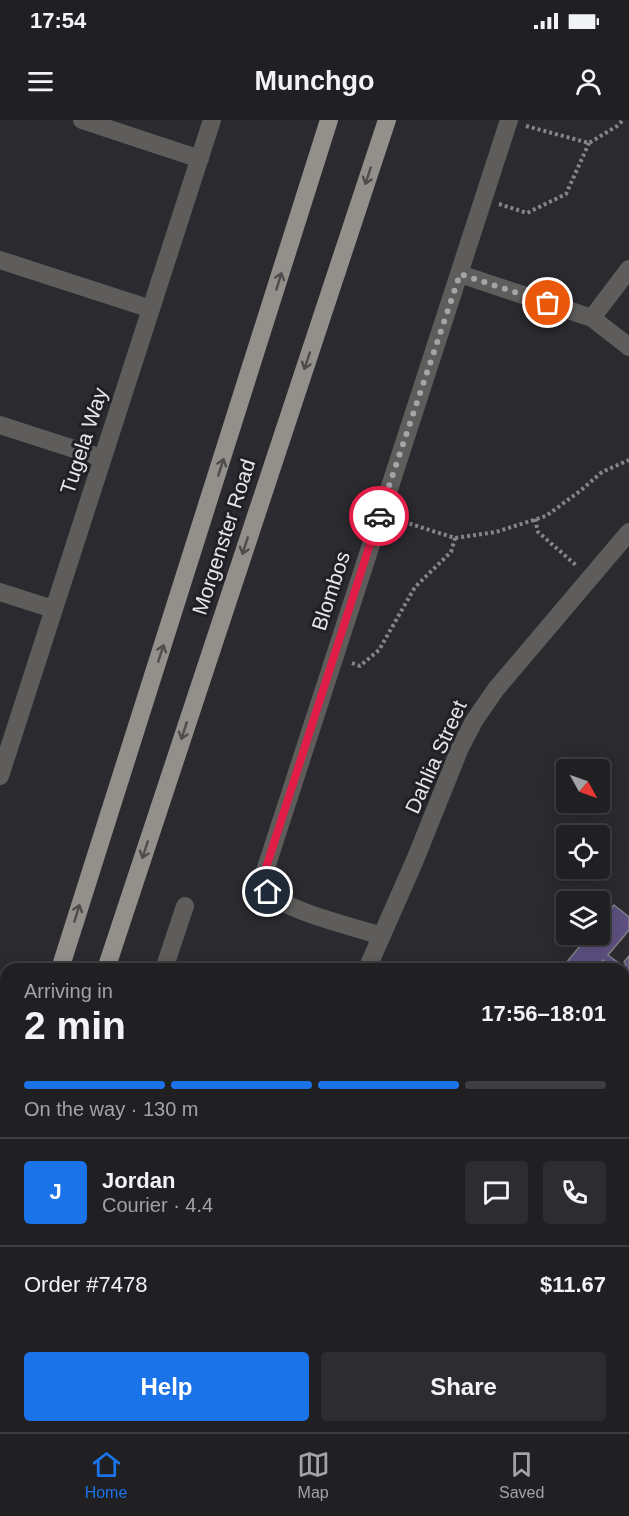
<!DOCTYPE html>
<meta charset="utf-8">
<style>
body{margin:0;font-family:Arial,sans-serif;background:#2d2d30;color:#f1f3f6;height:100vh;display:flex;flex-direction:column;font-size:22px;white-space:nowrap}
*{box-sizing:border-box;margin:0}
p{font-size:20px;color:#a2a3a6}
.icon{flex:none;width:33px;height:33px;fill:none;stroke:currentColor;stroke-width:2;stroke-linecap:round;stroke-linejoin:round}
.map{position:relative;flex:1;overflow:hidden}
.sheet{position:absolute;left:0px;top:843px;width:630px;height:470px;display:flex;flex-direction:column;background:#202023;border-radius:18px 18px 0 0;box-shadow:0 3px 15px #0003,0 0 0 2px #3d3e41}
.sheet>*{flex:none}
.needle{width:39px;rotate:130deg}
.controls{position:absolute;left:556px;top:639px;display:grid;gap:12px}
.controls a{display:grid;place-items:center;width:54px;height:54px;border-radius:6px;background:#202023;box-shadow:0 3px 15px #0003,0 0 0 2px #3d3e41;font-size:30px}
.pin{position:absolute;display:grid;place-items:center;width:51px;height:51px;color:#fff;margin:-26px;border:3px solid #fff;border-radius:50%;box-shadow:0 2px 6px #0007}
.courier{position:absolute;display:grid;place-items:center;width:60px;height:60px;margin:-30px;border:4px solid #e11d48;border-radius:50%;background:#fff;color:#222;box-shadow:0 2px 8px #0007}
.overview em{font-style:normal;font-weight:700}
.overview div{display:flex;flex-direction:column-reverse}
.overview{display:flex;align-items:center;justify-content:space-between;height:102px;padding:0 24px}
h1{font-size:39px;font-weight:700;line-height:45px}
.bar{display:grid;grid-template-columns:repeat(4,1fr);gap:9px 6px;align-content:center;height:72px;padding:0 24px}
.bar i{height:8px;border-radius:4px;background:#3d3e41}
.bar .selected{background:#1a73e8}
.bar p{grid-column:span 4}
.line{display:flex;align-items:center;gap:15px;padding:0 24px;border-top:2px solid #3d3e41}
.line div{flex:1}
.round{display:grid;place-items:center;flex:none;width:63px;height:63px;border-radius:6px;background:#2d2d30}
.action{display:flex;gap:12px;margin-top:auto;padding:12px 24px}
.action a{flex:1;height:69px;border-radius:6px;background:#1a73e8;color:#fff;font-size:24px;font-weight:700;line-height:69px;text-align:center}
.action a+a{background:#2d2d30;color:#f1f3f6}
.status{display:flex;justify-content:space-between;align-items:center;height:42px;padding:0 30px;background:#202023;direction:ltr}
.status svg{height:16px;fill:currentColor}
header{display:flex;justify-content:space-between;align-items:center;height:78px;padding:0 24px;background:#202023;font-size:27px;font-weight:700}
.menu{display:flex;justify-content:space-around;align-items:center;height:84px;border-top:2px solid #3d3e41;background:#202023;font-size:16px;color:#a2a3a6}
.menu a{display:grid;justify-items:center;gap:3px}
.menu .selected{color:#1a73e8}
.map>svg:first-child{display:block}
.building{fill:#5d5080;stroke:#828187;stroke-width:1.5}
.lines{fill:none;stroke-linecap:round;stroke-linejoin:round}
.path{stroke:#86858a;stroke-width:4;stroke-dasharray:3 3;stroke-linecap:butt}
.minor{stroke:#5f5d5b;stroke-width:18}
.major{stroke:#938f8b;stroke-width:18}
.oneway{stroke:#4f4c4e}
.done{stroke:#a5a4a9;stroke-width:6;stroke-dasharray:0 10.8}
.route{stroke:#e11d48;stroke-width:8}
.labels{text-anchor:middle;stroke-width:6;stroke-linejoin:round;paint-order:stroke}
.street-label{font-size:21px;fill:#e7e6ea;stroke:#212025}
</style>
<div class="status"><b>17:54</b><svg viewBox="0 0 49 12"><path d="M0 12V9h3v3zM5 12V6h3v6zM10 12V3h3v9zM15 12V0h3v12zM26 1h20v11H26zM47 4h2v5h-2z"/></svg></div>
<header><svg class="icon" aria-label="menu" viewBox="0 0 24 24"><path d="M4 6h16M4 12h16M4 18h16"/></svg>Munchgo<svg class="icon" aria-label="person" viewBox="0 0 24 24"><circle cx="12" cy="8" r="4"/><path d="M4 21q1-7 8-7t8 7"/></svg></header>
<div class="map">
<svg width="629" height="1312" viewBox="0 0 629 1312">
<rect width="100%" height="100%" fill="#2b2a2f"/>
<path class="building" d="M614,785l15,12v13l-21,25 16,12 2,-3 -2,-2 5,-6v25l-5,-4v-8h-9l-12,-9 -7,9h-35l29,-35h10v-12z
M629,907v45l-5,6v-45z
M629,989v55l-5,6v-55z"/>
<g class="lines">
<path class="path" d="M526,6l63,17 28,-17 6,-6
M499,84l28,9 39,-19 23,-51
M535,399l3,13 39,34
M398,400l57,18 41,-6 50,-16 34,-25 22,-19 27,-12
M352,543l8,3 19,-16 36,-63 36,-35 4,-14"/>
<path class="minor" d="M82,0l118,39
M0,140l151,49
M460,154l132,44 37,29
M592,198l37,-49
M0,305l102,33
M0,472l53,17
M0,656l212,-656
M382,816c-24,-8 -100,-26 -113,-44 -4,-5 -5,-12 -5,-18l245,-754
M164,849l21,-63
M367,849l48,-109 45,-112 14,-27 22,-32 133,-157
M0,925l6,1
M624,1106l5,-6
M450,1306l6,6
M592,1306l6,6
M80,1312l2,-6
M220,1312l2,-6"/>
<path class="major" d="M60,849l269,-849
M106,849l281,-849
M0,1036l6,-19
M0,1169l6,-18"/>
</g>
<defs><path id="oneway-shaft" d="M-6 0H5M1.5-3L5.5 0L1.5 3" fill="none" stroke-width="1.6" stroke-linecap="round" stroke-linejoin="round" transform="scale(1.5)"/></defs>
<g class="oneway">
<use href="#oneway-shaft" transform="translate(368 56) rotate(108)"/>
<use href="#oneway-shaft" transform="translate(279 161) rotate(-73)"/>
<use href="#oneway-shaft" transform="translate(307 241) rotate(109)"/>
<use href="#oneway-shaft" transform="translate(221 347) rotate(-72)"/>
<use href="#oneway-shaft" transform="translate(245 426) rotate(108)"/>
<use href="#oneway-shaft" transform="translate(161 533) rotate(-72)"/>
<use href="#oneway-shaft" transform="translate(184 611) rotate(108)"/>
<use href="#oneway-shaft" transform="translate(145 730) rotate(108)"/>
<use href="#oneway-shaft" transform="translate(77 793) rotate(-73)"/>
</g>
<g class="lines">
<path class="done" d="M379,396l81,-242 88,29"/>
<path class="route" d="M268,772l-4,-10v-8l115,-358"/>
</g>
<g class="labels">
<g class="street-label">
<text transform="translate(84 321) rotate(-72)" y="7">Tugela Way</text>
<text transform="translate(224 417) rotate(-72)" y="7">Morgenster Road</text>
<text transform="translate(331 471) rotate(-72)" y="7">Blombos</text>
<text transform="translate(436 637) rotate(-66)" y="7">Dahlia Street</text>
</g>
</g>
</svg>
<div class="controls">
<a><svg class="needle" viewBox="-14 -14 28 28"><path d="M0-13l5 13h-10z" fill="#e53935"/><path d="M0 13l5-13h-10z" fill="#a2a3a6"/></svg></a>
<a><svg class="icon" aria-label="locate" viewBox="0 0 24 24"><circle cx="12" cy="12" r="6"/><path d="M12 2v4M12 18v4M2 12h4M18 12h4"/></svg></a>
<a><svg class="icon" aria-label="layers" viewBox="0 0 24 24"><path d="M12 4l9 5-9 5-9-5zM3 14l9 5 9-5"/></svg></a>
</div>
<div class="pin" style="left:548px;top:183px;background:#ea580c"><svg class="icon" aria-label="bag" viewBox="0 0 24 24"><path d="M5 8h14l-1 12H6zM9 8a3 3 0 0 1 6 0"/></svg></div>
<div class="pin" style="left:268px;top:772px;background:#1f2937"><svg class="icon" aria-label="home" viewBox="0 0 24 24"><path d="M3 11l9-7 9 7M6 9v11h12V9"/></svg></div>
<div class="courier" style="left:379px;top:396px"><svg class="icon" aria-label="car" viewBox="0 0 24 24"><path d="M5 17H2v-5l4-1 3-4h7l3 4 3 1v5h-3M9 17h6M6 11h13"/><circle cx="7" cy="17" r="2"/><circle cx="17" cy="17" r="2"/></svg></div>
<section class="sheet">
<div class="overview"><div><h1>2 min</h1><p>Arriving in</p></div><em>17:56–18:01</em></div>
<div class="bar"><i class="selected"></i><i class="selected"></i><i class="selected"></i><i></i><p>On the way · 130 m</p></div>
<div class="line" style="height:108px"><b class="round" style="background:#1a73e8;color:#fff">J</b><div><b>Jordan</b><p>Courier · 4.4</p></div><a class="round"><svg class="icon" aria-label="chat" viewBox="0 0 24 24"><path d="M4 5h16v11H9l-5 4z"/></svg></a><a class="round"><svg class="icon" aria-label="phone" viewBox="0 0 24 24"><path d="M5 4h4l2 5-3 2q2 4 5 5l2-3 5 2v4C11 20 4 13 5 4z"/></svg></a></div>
<div class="line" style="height:78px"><div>Order #7478</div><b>$11.67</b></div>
<div class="action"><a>Help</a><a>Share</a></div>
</section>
</div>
<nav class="menu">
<a class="selected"><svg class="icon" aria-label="home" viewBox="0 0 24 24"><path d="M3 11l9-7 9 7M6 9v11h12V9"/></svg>Home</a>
<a><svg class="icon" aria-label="map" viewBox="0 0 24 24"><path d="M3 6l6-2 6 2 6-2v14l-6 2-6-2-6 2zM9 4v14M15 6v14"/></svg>Map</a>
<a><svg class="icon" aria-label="saved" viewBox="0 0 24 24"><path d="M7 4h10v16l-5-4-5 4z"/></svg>Saved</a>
</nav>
